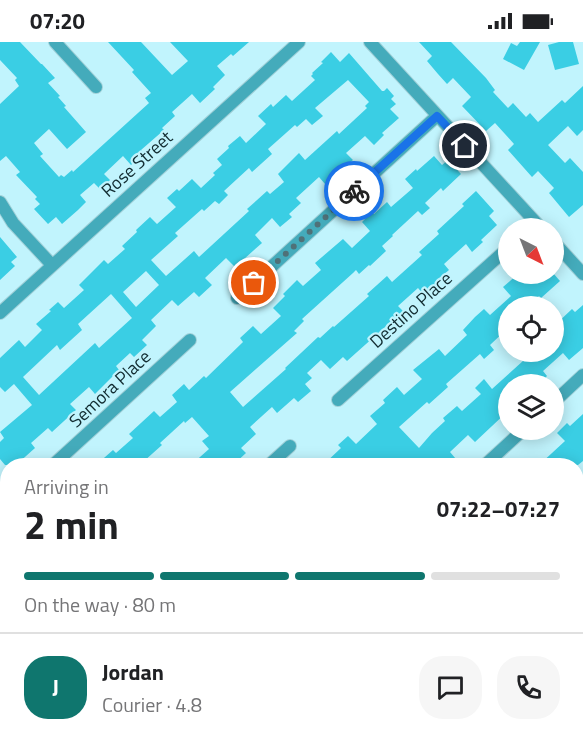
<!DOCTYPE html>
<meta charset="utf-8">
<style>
body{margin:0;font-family:"Titillium Web",sans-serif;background:#f6f6f6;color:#202124;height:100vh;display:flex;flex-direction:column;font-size:22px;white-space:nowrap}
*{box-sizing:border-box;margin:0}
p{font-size:20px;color:#757577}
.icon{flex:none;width:33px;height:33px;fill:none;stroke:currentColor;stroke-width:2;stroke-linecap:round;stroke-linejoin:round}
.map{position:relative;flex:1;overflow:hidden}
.sheet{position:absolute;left:0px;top:416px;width:584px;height:296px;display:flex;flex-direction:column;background:#fff;border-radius:24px 24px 0 0;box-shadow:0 3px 15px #0003}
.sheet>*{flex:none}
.needle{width:39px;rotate:138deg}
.controls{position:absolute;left:498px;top:176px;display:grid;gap:12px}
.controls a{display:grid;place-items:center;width:66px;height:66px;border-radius:50%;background:#fff;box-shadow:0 3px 15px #0003;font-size:30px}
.pin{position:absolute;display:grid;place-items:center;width:51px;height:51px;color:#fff;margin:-26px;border:3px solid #fff;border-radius:50%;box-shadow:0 2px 6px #0007}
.courier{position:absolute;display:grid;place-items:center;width:60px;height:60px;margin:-30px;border:4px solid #1a73e8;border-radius:50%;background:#fff;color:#222;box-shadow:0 2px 8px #0007}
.summary em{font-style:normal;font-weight:700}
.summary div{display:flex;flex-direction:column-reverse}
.summary{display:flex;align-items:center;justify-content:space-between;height:102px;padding:0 24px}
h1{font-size:39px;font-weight:700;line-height:45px}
.bar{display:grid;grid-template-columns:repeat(4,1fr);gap:9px 6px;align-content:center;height:72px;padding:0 24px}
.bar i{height:8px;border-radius:4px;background:#e0e0e0}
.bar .active{background:#0f766e}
.bar p{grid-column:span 4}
.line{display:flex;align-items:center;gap:15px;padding:0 24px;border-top:2px solid #e0e0e0}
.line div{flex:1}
.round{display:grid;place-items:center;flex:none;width:63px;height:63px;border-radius:24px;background:#f6f6f6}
.status{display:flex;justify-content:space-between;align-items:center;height:42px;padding:0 30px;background:#fff;direction:ltr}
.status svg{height:16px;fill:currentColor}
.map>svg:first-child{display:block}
.building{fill:#3acee4;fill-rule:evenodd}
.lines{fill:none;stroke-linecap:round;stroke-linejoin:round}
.minor-casing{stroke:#a1d0d8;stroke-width:14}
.major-casing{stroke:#a1d0d8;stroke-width:17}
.minor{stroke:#44abbb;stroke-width:12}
.major{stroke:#196570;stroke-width:15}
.done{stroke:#4f7178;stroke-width:6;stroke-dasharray:0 10.8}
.route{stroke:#1a73e8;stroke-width:8}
.labels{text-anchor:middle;stroke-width:4.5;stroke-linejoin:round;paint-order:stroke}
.street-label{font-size:18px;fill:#112b30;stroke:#c1f4fd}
</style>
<div class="status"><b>07:20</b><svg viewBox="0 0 49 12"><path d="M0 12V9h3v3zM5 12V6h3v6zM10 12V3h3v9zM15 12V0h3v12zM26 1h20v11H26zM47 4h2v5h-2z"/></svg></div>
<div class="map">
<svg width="583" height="710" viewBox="0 0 583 710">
<rect width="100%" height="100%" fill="#c1f4fd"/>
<path class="building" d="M0,0h20l21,22h1l13,14 -7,5 12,13 -2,1 8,9 -2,1 22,25 -19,17 -18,-20 -15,14 9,11 -3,2 19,21 2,-2 3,2 8,-7 1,2 76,-69 -4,-5 6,-5 -19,-21 2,-2 -26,-28h33l31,33 16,-14 -18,-19h79l-16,14 -2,-2 -14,12 8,9 -12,12 2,2 -15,14 -8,-9 -20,18 3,4 -13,12 2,2 -23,20 3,3 -13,12 -8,-9 -19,18 6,6 -9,10 -7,-7 -14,12 6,7 -8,8 -16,14 -6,-7 -8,7 -14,-15 6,-5 -5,-5 2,-2 -21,-22 4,-3 -14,-16 -6,5v-57l19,-18 -4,-6 2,-2 -17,-18z
M419,0h32l35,36 9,12 -2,2 15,16 5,-5 13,14 4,-4 8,9 24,-22 3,3 18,-17v44l-6,6 -9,-10 -20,19 17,18 5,-5 13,14v33l-14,12 -20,-24 5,-5 -16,-17 -6,6 -24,-27 6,-6 -19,-21 -9,8 -24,-25 9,-9 -18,-19 -6,6 -9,-10 -11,-13 5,-5z
M520,0h20l-16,28 -21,-11 8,-16 6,3z
M559,0h14l6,22 -24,6 -7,-25z
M331,10l9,10 9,-9 33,38h2l3,-3 7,8 -3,3 5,5 -6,5 9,9 -17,15 2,2 -10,10 -9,-9 -19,17 7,7 -28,24 -6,-7 -23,21 5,5 -12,11 3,3 -12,10 -8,-9 -17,17 7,8 -27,24 -9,-9 -21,20 7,7 -13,12 -5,-5 -16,14 -6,-6 -21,20 5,6 -14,14 5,5 -13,12 -4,-4 -14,13 3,4 -24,24 -6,-7 -19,17 6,6 -24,22 -4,-4 -17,15 4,5 -19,17h-11l-5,-6v-17l4,-4 -4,-6 32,-27 -18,-21 -9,8 -5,-5v-29l19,-18 6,7 17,-17 -6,-6 15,-13 -2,-1 9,-8 6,6 20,-18 -5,-5 25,-25 4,4 17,-15 -3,-3 15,-14 -1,-2 14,-13 7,7 19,-17 -9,-9 10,-9 2,2 13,-12 9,9 14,-13 -2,-2 9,-8 -5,-6 12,-11 -1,-2 12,-10 6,7 20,-19 -8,-8 13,-12 2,3 13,-12 6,6 23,-21 -4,-4 2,-2 -1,-1 11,-10 -2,-1zM348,38l21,22 -4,4 2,2 -28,26 -2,-3 -32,29 -6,-7 -21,21 6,8 -14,12 -3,-3 -20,18 2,2 -50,46 -5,-6 -28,25 -15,-16 27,-24 -3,-3 27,-24 2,2 11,-10 4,3 9,-9 -4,-4 25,-23 3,4 20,-18 -4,-5 27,-24 2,2 9,-8 6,6 11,-9 -8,-8zM146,229l13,14 -23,22 -13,-15zM111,252l21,24 -33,30 -4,-5 -56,52 -16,-18 34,-32 3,5 22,-20 -4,-6z
M434,114l8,9 6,-5 13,14 -18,17 -2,-3 -16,15 5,5 -8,7 -4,-4 -26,24 1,1 -11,10 4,5 -16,15 -1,-1 -10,9 -3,-4 -3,3 -51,46 2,2 -10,10 3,2 -67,59 13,15 43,-38 -1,-1 33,-31 2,1 13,-12 1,1 35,-31 -2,-2 20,-18 5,6 30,-27 -3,-3 20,-18 -2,-3 27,-25 -2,-2 14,-13 18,20 -5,5 8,9 -16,15 2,2 -11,10 -6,-8 -22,20 5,6 -13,11 1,2 -13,12 -6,-7 -20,18 5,5 -56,50 -4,-4 -13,12 -9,-9 -14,13 5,5 -7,6 6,7 -13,11 -4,-4 -17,15 -5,-6 -22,20 6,7 -15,14 5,5 -13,12h-42l18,-16 -7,-8 7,-5 -17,-19 -7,6 -1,-2 -24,22 2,2 -19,17 -3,-3 -6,6h-38l17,-15 3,3 17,-15 -4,-4 25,-23 6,6 17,-15 -5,-7 12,-11 5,6 15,-14 2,2 37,-36 -3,-4 13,-12 8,8 20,-18 -8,-8 12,-12 -2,-2 14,-14 6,6 18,-16 -6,-7 28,-24 9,9 18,-17 -8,-9 10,-10 2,2 13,-12 4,5 22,-19 -8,-9 11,-10 1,2z
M0,195l17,20 -6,5 4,4 -15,14z
M519,231h34l7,8 -19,17 -2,-2 -11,10h-20v22l-18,17 4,5 -10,9 -4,-5 -34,30 2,3 -19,17 -2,-2 -28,25 20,21 13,-15 13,-12 -2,-3 14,-12 5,5 19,-17 -6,-6 9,-9 8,10 42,-38h20v-25l18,-17 3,3 8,-7v43l-14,12 -6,-7 -20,18 4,5 -8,8h-31v27l-33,31 -7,-7 -18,17 11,13h-86l-6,-7 -7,7h-39l18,-17 -3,-3 10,-9 8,8 21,-20 -7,-8 15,-13 -2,-3 14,-13 7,8 18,-16 -9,-9 26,-21 6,7 22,-21 -4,-5 12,-13 9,-8 6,6 21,-19 -8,-9z
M583,372v47l-5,4h-39l26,-24 -8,-8 10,-10 3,3z"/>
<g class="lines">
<g class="minor-casing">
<path id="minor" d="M55,0l41,45
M370,0l171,186
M0,160l13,21 39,42
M554,200l29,32
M237,256l200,-182
M0,271l299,-271
M338,358l170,-152
M554,360l29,-27
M53,423l137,-125
M269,423l21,-19
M485,423l39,-36
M0,472l8,-7
M576,539l7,-6
M0,637l8,8
M62,704l6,6
M170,710l8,-6
M389,710l7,-6"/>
</g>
<g class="major-casing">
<path id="major" d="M576,666l7,-7
M576,697l7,-6
M528,710l7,-6
M562,710l7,-6"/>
</g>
<use href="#minor" class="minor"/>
<use href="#major" class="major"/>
</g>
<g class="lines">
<path class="done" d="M254,241l100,-92"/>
<path class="route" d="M354,149l83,-75 28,30"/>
</g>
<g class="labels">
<g class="street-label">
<text transform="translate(137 122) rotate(-42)" y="6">Rose Street</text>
<text transform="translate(411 268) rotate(-42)" y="6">Destino Place</text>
<text transform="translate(110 347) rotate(-43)" y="6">Semora Place</text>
</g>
</g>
</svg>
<div class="controls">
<a><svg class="needle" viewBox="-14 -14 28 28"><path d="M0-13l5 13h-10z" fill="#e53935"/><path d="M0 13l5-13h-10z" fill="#757577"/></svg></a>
<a><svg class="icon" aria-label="locate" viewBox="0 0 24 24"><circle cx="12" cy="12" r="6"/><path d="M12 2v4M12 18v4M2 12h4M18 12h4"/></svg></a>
<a><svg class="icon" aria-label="layers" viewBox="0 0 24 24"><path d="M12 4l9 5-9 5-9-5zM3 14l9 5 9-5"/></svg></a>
</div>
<div class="pin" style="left:254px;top:241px;background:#ea580c"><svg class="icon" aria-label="bag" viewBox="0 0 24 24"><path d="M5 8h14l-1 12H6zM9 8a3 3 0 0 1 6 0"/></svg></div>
<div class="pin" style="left:465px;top:104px;background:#1f2937"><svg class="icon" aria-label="home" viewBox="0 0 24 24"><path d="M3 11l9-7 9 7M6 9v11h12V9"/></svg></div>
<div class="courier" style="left:354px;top:149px"><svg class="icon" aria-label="bike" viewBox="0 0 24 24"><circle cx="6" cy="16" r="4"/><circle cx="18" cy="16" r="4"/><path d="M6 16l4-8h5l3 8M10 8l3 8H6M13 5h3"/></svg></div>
<section class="sheet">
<div class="summary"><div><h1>2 min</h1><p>Arriving in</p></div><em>07:22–07:27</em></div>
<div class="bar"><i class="active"></i><i class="active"></i><i class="active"></i><i></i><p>On the way · 80 m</p></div>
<div class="line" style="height:108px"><b class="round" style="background:#0f766e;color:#fff">J</b><div><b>Jordan</b><p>Courier · 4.8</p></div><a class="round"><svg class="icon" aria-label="chat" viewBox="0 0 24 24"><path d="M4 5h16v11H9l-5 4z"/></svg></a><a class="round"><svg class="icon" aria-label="phone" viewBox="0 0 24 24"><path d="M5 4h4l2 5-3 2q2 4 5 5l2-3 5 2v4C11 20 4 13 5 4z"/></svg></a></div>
</section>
</div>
